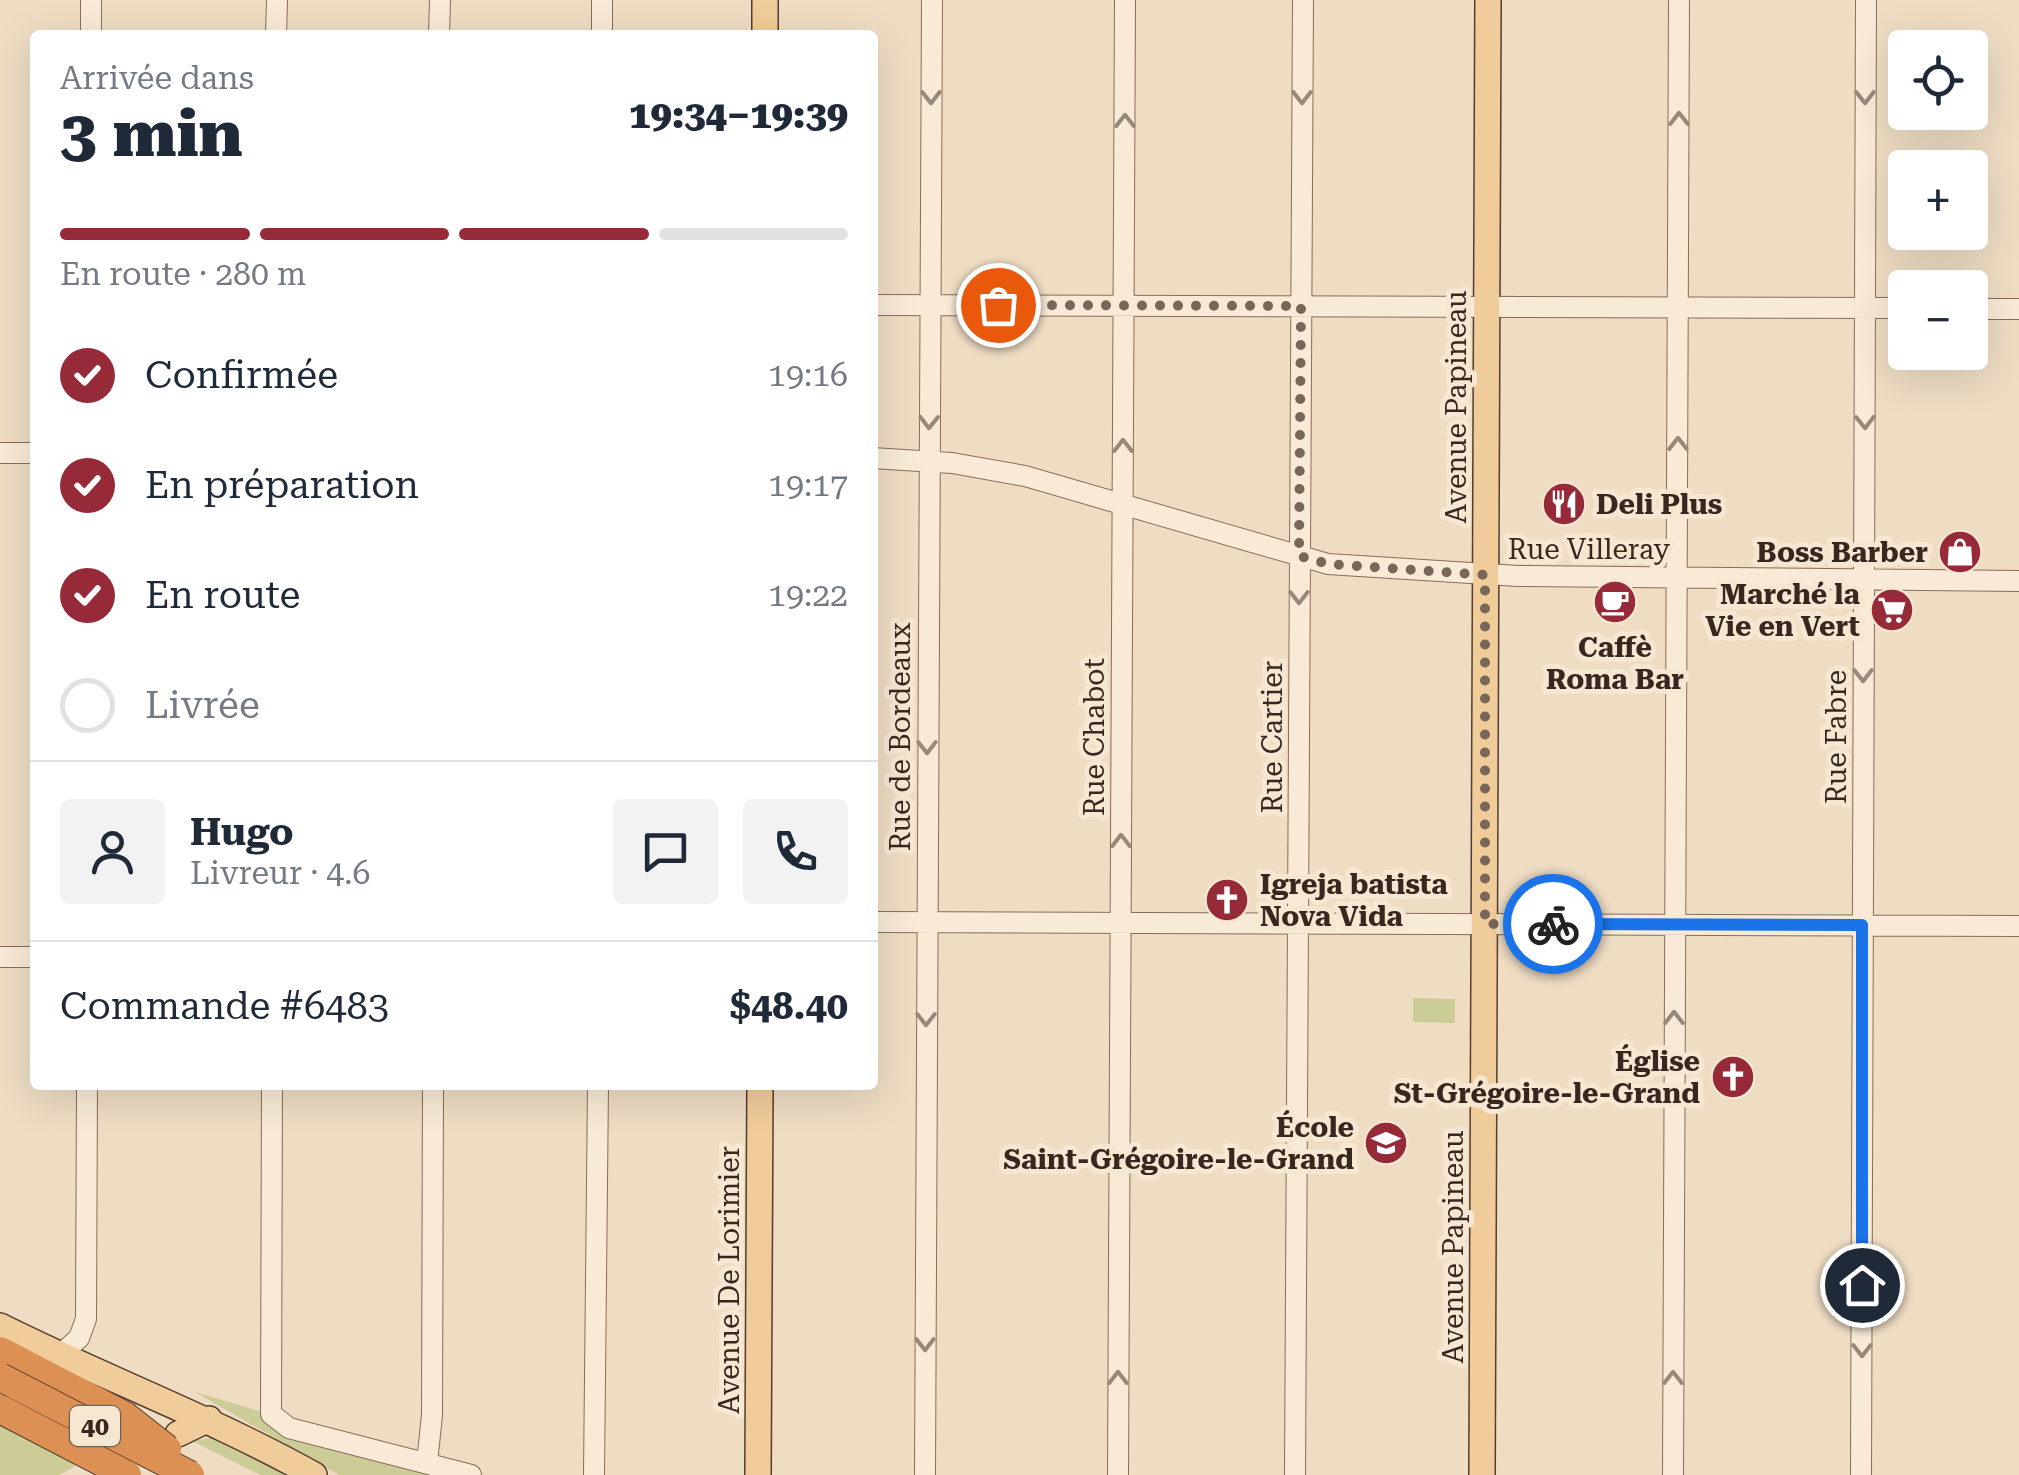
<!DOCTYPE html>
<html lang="fr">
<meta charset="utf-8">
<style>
body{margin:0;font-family:"Roboto Serif",serif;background:#f2f2f3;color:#1f2937;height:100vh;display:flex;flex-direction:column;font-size:38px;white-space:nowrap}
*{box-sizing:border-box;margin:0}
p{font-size:32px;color:#747a83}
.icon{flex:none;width:55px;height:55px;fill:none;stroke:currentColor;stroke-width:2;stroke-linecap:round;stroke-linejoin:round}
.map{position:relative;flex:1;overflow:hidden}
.sheet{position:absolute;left:30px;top:30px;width:848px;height:1060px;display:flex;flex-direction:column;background:#fff;border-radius:10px;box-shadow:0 10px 40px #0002}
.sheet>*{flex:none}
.controls{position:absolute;left:1888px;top:30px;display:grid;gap:20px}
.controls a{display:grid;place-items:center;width:100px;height:100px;border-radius:10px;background:#fff;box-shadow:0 10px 40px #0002;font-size:50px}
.pin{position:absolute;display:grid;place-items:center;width:85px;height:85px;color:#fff;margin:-42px;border:5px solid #fff;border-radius:50%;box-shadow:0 2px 10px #0007}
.courier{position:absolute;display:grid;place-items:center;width:100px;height:100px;margin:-50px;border:8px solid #1a73e8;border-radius:50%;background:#fff;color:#222;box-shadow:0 2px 12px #0007}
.headline em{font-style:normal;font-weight:800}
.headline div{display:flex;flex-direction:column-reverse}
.headline{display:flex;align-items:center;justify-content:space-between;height:170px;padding:0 30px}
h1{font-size:65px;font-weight:800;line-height:75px}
.bar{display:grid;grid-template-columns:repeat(4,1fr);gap:15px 10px;align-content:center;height:120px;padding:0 30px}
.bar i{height:12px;border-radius:8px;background:#e0e1e3}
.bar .current{background:#962a38}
.bar p{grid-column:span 4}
.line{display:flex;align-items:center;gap:25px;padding:0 30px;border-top:2px solid #e0e1e3}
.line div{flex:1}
.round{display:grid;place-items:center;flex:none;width:105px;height:105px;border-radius:10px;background:#f2f2f3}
ol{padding:0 30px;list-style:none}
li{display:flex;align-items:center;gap:30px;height:110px}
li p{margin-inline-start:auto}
li .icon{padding:10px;border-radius:50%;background:#962a38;color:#fff;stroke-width:4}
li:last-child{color:#747a83}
li i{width:55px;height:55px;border:5px solid #e0e1e3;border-radius:50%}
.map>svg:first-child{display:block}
.green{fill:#cccc97}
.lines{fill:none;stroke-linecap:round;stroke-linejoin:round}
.minor-casing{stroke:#886d5a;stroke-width:22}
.major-casing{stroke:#553c2e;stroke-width:28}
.highway-casing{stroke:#553c2e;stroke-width:30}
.minor{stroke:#f8ead6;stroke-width:20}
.major{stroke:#f1cc9b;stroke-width:25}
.highway{stroke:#dc9054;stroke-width:28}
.highway-bridge-casing{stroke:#553c2e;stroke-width:30;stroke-linecap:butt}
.highway-bridge{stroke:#dc9054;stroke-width:28}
.oneway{stroke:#98887a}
.done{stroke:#786658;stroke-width:10;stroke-dasharray:0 18}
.route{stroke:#1a73e8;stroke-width:12}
.labels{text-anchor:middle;stroke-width:10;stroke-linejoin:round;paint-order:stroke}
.shield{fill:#f5e7d2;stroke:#716154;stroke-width:2.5}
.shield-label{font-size:25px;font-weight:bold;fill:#38271e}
.street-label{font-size:28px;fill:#38271e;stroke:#f5e7d2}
.poi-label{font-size:28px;font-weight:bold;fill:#38271e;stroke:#f5e7d2;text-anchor:end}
</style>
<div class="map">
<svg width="2019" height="1475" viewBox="0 0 2019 1475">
<rect width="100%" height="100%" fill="#eedcc3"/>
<path class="green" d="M1413,998l42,1v24l-42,-1z
M195,1392l64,19 25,24 145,40h-90z
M0,1425l77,40 -17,10h-60z
M210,1438l10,1 66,36h-26l-68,-34z"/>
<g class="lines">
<g class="minor-casing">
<path id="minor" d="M91,35v-35
M276,35l1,-35
M439,35l1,-35
M602,35v-35
M872,305l1033,3
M1970,309h49
M0,453h35
M872,458l80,5 73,13 303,88 190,12 501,5
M872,922l1147,4
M0,957h35
M272,1085l-1,329 18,14 182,47
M59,1356l20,-18 7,-19 1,-234
M427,1463l5,-48 1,-330
M594,1475l4,-390
M925,1475l7,-1475
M1118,1475l7,-1475
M1295,1475l8,-1475
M1673,1475l6,-1475
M1861,1475l5,-1475"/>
</g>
<g class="major-casing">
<path id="major" d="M765,35v-35
M0,1326c104,52 212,92 314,149
M178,1434l31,-15
M758,1475l2,-390
M1482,1475l6,-1475"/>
</g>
<g class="highway-casing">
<path id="highway" d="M0,1351l125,65"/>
</g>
<use href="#minor" class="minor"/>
<use href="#major" class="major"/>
<use href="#highway" class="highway"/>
<g class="highway-bridge-casing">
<path id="highway-bridge" d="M0,1377l190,98
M0,1409l127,66
M125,1416l42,33"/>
</g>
<use href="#highway-bridge" class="highway-bridge"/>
</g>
<defs><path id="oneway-chevron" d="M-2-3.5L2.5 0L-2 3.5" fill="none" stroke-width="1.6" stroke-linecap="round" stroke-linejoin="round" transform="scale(2.5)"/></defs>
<g class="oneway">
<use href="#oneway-chevron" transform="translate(931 97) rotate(90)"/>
<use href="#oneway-chevron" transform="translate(1302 97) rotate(90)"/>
<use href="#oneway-chevron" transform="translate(1865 97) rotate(90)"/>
<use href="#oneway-chevron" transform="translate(1679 119) rotate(-90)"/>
<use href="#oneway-chevron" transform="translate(1125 121) rotate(-90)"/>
<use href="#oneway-chevron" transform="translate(929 422) rotate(91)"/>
<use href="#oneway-chevron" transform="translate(1865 422) rotate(89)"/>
<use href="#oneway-chevron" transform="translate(1678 444) rotate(-90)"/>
<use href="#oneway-chevron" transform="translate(1123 446) rotate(-90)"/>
<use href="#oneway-chevron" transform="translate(1299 597) rotate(90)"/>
<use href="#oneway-chevron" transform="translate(1863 675) rotate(90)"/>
<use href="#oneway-chevron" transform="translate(927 747) rotate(90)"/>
<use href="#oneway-chevron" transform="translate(1121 841) rotate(-90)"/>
<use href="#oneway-chevron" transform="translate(1674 1018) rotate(-90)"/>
<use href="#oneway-chevron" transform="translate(926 1019) rotate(90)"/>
<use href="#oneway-chevron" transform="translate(925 1344) rotate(90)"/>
<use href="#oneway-chevron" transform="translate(1862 1350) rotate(90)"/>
<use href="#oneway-chevron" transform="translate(1118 1378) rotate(-90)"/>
<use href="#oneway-chevron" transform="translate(1673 1378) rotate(-90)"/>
</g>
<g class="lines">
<path class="done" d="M998,305l303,1 -2,250 29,8 157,11v349h68"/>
<path class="route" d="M1553,924l309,1v360"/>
</g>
<defs>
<g id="restaurant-disc" transform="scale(2.25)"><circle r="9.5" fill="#962a38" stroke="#f5e7d2"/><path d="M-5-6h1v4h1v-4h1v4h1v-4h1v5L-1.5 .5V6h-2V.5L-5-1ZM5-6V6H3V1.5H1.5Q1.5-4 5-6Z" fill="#fff"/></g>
<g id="shop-disc" transform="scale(2.25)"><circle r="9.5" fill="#962a38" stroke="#f5e7d2"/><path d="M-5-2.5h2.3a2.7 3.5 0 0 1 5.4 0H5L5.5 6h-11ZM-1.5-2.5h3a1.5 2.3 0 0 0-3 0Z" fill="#fff"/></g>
<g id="cafe-disc" transform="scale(2.25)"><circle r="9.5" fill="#962a38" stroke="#f5e7d2"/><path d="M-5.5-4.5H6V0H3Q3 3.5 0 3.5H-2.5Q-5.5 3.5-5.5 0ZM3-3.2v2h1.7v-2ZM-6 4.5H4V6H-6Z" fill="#fff"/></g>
<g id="supermarket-disc" transform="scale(2.25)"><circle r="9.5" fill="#962a38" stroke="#f5e7d2"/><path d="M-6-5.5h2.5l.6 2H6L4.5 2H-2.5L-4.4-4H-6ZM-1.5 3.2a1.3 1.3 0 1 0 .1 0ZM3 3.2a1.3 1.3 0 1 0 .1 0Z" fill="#fff"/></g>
<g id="church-disc" transform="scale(2.25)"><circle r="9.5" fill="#962a38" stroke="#f5e7d2"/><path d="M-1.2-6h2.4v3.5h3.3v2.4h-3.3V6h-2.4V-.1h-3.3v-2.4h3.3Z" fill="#fff"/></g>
<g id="school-disc" transform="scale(2.25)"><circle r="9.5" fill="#962a38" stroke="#f5e7d2"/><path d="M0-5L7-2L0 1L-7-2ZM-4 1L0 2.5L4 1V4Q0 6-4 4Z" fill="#fff"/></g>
</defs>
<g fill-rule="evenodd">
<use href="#restaurant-disc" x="1564" y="504"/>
<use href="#shop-disc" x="1960" y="552"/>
<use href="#cafe-disc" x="1615" y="602"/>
<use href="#supermarket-disc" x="1892" y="610"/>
<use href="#church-disc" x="1227" y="900"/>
<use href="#church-disc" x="1733" y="1077"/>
<use href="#school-disc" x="1386" y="1143"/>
</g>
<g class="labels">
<rect class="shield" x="70" y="1406" width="50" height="40" rx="8"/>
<g class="shield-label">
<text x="95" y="1435">40</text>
</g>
<g class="street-label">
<text transform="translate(1456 407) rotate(-90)" y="10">Avenue Papineau</text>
<text x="1589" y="559">Rue Villeray</text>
<text transform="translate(900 737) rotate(-90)" y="10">Rue de Bordeaux</text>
<text transform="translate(1094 737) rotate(-90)" y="10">Rue Chabot</text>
<text transform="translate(1272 737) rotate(-90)" y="10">Rue Cartier</text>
<text transform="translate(1836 737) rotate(-90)" y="10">Rue Fabre</text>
<text transform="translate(1453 1247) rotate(-90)" y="10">Avenue Papineau</text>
<text transform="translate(729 1280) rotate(-90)" y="10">Avenue De Lorimier</text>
</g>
<g class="poi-label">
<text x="1596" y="514" text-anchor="start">Deli Plus</text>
<text x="1928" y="562">Boss Barber</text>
<text x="1860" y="604">Marché la<tspan x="1860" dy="32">Vie en Vert</tspan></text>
<text x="1615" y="657" text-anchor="middle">Caffè<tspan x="1615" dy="32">Roma Bar</tspan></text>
<text x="1260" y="894" text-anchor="start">Igreja batista<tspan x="1260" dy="32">Nova Vida</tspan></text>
<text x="1700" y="1071">Église<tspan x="1700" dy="32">St-Grégoire-le-Grand</tspan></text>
<text x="1354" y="1137">École<tspan x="1354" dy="32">Saint-Grégoire-le-Grand</tspan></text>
</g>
</g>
</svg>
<div class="controls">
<a><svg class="icon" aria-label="locate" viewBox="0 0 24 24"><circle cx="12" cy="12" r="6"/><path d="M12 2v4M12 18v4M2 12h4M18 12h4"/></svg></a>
<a>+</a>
<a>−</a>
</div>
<div class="pin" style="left:998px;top:305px;background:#ea580c"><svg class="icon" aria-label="bag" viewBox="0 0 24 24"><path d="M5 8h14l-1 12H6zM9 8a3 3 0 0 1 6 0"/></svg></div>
<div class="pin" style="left:1862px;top:1285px;background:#1f2937"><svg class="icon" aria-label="home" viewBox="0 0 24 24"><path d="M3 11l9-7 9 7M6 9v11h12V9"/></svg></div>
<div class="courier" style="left:1553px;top:924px"><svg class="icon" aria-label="bike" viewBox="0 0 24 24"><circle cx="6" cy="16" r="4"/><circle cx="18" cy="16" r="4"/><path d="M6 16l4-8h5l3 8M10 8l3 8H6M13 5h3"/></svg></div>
<section class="sheet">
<div class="headline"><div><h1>3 min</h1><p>Arrivée dans</p></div><em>19:34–19:39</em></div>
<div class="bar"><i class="current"></i><i class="current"></i><i class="current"></i><i></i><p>En route · 280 m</p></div>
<ol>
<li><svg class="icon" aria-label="check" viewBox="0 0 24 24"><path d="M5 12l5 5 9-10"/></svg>Confirmée<p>19:16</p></li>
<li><svg class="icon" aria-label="check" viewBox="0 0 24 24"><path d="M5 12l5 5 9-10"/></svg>En préparation<p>19:17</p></li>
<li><svg class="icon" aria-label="check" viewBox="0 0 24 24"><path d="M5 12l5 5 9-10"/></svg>En route<p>19:22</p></li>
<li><i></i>Livrée</li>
</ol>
<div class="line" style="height:180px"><a class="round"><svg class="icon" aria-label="person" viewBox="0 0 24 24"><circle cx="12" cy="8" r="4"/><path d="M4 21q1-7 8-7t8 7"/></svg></a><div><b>Hugo</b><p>Livreur · 4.6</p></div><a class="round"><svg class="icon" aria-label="chat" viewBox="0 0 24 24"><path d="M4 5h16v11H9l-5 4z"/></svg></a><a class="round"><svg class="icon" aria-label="phone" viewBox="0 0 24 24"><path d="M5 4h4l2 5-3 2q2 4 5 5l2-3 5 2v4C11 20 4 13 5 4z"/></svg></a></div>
<div class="line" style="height:130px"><div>Commande #6483</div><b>$48.40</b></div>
</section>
</div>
